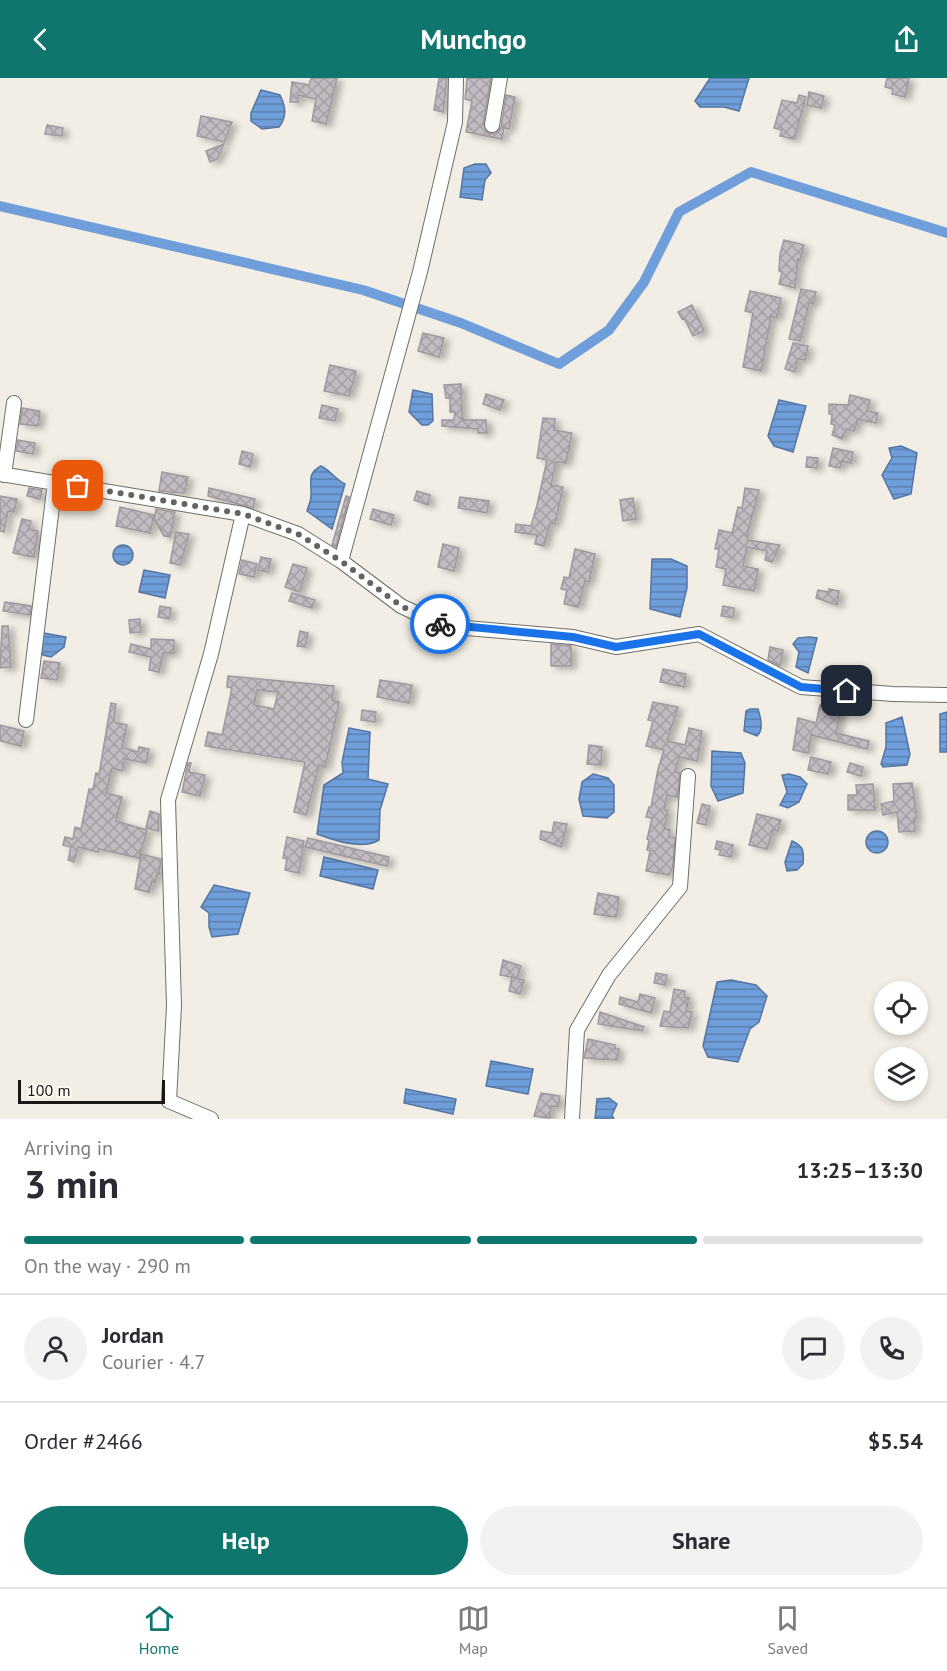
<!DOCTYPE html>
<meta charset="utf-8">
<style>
body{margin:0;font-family:"PT Sans",sans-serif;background:#f2f2f3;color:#2b2b33;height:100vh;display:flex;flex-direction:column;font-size:22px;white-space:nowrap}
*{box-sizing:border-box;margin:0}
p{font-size:20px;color:#7c7c81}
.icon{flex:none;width:33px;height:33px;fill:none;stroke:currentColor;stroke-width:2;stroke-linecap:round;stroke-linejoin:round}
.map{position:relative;height:1041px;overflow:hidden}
.panel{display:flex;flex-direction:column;background:#fff;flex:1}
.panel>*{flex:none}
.controls{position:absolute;left:874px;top:903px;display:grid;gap:12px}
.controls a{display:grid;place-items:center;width:54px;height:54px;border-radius:50%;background:#fff;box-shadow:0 3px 9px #0003;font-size:30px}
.scale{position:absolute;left:18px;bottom:15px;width:147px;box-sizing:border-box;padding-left:6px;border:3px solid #191815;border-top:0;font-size:16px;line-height:21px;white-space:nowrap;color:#191815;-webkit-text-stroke:4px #fffbf4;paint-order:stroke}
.pin{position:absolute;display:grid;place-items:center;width:51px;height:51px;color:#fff;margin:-26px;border-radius:12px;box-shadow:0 3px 9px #0006}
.courier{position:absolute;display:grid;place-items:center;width:60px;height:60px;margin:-30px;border:4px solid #1a73e8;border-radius:50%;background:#fff;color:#222;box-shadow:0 2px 8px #0007}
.head em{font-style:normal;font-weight:800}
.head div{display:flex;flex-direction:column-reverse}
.head{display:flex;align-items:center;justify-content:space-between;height:102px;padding:0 24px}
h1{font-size:39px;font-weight:800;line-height:45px}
.bar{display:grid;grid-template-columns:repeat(4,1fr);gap:9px 6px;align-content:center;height:72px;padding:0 24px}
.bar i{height:8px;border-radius:4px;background:#e1e1e2}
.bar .on{background:#0f766e}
.bar p{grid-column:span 4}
.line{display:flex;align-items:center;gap:15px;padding:0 24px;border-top:2px solid #e1e1e2}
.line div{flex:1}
.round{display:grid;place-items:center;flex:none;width:63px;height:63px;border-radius:32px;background:#f2f2f3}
.button{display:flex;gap:12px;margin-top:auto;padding:12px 24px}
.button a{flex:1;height:69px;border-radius:36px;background:#0f766e;color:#fff;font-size:24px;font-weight:800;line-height:69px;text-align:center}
.button a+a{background:#f2f2f3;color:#2b2b33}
header{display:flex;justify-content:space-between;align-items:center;height:78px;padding:0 24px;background:#0f766e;color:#fff;font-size:27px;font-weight:800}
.tab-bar{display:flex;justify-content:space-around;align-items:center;height:84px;border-top:2px solid #e1e1e2;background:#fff;font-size:16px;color:#7c7c81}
.tab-bar a{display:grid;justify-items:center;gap:3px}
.tab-bar .on{color:#0f766e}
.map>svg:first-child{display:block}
.water{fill:url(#water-rules);stroke:#5576a0;stroke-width:1.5}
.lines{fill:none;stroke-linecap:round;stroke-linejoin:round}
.canal{stroke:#6f9edb;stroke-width:10}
.building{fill:url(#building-cross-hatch);stroke:#9f989e;stroke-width:1.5;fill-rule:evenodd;filter:url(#shadow)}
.minor-casing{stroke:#716e66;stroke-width:16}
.minor{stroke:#fff;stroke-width:14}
.done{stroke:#65635e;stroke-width:6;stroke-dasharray:0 10.8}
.route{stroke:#1a73e8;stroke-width:8}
</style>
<header><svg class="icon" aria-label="back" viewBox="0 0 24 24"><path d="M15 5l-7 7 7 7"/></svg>Munchgo<svg class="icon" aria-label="share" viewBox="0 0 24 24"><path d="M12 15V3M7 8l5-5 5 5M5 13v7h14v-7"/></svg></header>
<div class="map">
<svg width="947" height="1041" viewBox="0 0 947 1041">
<defs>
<pattern id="water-rules" width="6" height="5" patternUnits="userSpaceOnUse" patternTransform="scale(1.5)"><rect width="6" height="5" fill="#6f9edb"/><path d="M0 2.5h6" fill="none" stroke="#5a80b0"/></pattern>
<pattern id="building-cross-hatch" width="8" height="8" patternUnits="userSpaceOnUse" patternTransform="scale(1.5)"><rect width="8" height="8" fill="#c1bac0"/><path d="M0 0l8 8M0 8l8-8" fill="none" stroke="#a59fa4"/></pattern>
<filter id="shadow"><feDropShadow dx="5.5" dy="3" stdDeviation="3" flood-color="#0004"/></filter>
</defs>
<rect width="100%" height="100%" fill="#f2eee5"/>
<path class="water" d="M710,0h39l-10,33 -15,-4h-24l-5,-6z
M261,12l19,5c6,12 7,22 -1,32l-17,2 -11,-8v-8z
M475,86h11l5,9 -6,7 -3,20 -22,-3 4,-29z
M413,312l19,4 1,27 -5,4h-6l-13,-13z
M779,322l27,6 -13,46 -19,-6 -6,-10z
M901,368l16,7 -6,41 -17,5 -12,-24 10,-17 -3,-10z
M321,388c10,5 14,13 24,18l-13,45 -25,-18c1,-4 4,-10 4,-15 1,-14 -5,-22 10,-30z
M113 477a10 10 0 1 1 20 0a10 10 0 1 1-20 0Z
M652,481h19l16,7v22l-7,29 -30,-8z
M144,492l26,5 -5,23 -26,-6z
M44,555l22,4 -2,10 -13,10 -8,-2 -3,-5 1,-16z
M809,559l8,1 -9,35 -12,-6 3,-15 -6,-8 5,-6z
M750,631h8c3,9 6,21 -1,27l-13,-5 2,-20z
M947,634v40h-7v-38z
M902,639l8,37 -3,11 -24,2 -2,-3 5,-17v-24z
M349,650l21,4 -2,47 20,5 -8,26 -1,30c-16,10 -44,1 -62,-6l7,-49 19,-12 -1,-11z
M712,673l29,2 4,10 -2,30 -25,8 -7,-15z
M593,696l15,4 6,7v27l-7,6 -24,-2 -4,-17 3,-17z
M789,696l11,3 7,7 -8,18 -11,6 -8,-3 7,-13 -5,-17z
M866 764a11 11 0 1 1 22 0a11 11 0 1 1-22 0Z
M792,763c12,5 12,11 11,23l-6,6 -10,1 -2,-9z
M324,779l54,13 -5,19 -53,-13z
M214,807l36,8 -12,41 -26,3 -3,-10v-14l-8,-6z
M731,902l25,5 11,11 -8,26 -9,7 -12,33 -30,-5 -5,-11 14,-64z
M491,983l42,8 -5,25 -42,-8z
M406,1011l50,10 -3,15 -49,-11z
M609,1020l8,6 -5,11 2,4h-19l2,-20z"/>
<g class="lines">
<path class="canal" d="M0,128l363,84 98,33 98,41 50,-34 35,-48 35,-70 72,-40 196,61"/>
</g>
<path class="building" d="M311,0h26l-11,46 -14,-3 4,-22 -18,-4v7h-8l2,-20 17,3z
M439,0h8l-4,34 -9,-2z
M467,0h24l-8,46 7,10 6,-1 5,-6 5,-32 9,2 -6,32 -5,-1 -2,11 -36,-7 6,-31 -7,-2z
M887,0h22l-4,19 -13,-3 1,-5 -8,-2z
M809,14l15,4 -3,12 -14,-3z
M799,17l7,2 -12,42 -14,-3 2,-6 -8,-2 8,-28 15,3z
M201,38l31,6 -8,20 -27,-6z
M47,47l16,3 -1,8 -17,-2z
M224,66l-7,15 -7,3 -4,-11z
M784,162l20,5 -4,15 -2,-1 -3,29 -16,-4 3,-12 -3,-1 1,-17z
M801,211l15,3 -3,12 -4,-1 -9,38 -11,-2z
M750,213l31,7 -4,20 -6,-2 -10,55 -18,-4 10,-54 -8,-2z
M692,227l12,26 -11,5 -9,-18 -2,1 -4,-7z
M423,255l21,5 -5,19 -21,-6z
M793,265l15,3 -3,14 -7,-1 -3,13 -10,-3z
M330,287l26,6 -7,25 -25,-5z
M461,306l1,33 2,3h22l1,13h-9v-4l-36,-3v-6h12l1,-8h-5v-14h-4l-2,-13z
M486,316l18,6 -4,10 -17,-6z
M850,317l20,5 -3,11 11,2 -2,10 -18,-4 -4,12 -8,-2 -4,10 -10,-4 3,-10 -4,-1 1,-10h-3v-10l19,1z
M322,327l16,4 -3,12 -16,-3z
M22,330l18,3 -2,15 -18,-2z
M543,340l12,1 -1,11 18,3 -6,30 -10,-1 -5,23 12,2 -8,37 -5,-1 -6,23 -9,-2 2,-9 -22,-3 1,-8 15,2 6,-21 10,-45 -10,-2z
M18,362l17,3 -2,11 -17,-3z
M833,370l20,4 -2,11 -9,-2 -2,7 -11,-2z
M242,373l11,3 -3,13 -11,-3z
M807,379l11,1 -1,10 -11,-1z
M162,394l26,5 -4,16 -25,-2z
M29,410l13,2 -2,9 -13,-3z
M209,410l46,11 -2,9 -45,-12z
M745,410l14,2 -12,45 1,5 32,5 -8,17 -7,-2 2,-9 -20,-4 -4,19 15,3 -4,22 -31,-6 3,-16 -10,-2 3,-18h-4l4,-19 13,3 6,-26 4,1z
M417,413l13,4 -2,10 -14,-5z
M0,418l17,3 -3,13 -6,-1 -4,21 -4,-1z
M346,418l3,1 -13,50 -4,-2z
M460,419l29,4 -2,12 -29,-5z
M633,420l3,21 -13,2 -3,-21z
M120,429l34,8 -4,18 -34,-7z
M156,431l19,3 -5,25 -6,-1 -10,-17z
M373,431l21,6 -3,10 -21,-6z
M22,441l9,2 -2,8 9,2 -4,26 -21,-4z
M176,454l13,2 -9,31 -10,-2z
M443,466l16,4 -5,23 -16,-4z
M575,471l20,5 -6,28 -4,-1 -7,26 -14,-3 3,-14 -6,-1 3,-12 5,1z
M261,479l10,2 -3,13 -10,-2z
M242,482l15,4 -3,13 -15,-3z
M293,486l14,4 -8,24 -14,-5z
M829,511l10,2 -2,14 -21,-7 2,-8 11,2z
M292,515l23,7 -3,8 -23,-7z
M5,524l26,4 -1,9 -27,-4z
M160,528l11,2 -2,11 -11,-2z
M723,528l11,2 -1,10 -12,-2z
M140,541l1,13 -11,1 -1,-13z
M2,548h6l3,41 -11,1z
M300,553l8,2 -3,14 -8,-1z
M151,561l23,1v13h-11l-4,19 -10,-2 2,-13 -22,-5 2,-8 20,5z
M551,566l20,2v20h-20z
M770,569l13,3 -3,16 -12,-6z
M44,583l16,2 -3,17 -16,-2z
M663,591l23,5 -2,13 -24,-5z
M228,598l106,10 -2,14 7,2 -6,30 -8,35 -6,-2 -13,50 -12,-3 11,-50 -100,-16 3,-14 14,3 10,-47 -5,-1zM257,612l21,2 -4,17 -20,-4z
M380,602l32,5 -3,18 -32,-6z
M653,624l25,5 -11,34 18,4 4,-17 13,3 -5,30 -18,-4 -4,15 5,1 -3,24 -10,-2 -3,15 4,1 -4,17 6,2 -1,7 6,1 -2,28 -4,9 -23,-4 4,-20 -3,-1 2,-10 -2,-1 5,-21 -6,-1 3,-10h2l7,-38 6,-19 -18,-4 7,-25 -5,-1z
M111,625l5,1 -2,18 13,3 -5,22 16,5 1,-5 10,2 -3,14 -21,-4 -3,12 -10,-3 -6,25 16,4 -6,24 31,9 -8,28 -40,-9 -1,3 -20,-5 -4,15 -6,-2 3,-13 -8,-2 2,-8 8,2 2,-12 6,2 8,-40h4l3,-16 3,1z
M820,627l21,4 -5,24 33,8 -2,8 -56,-14 -3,18 -15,-3 5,-32 18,5z
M362,632l14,2 -1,10 -14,-2z
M0,647l24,6 -3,15 -21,-5z
M589,667l13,2 -1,18 -14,-1z
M811,679l20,5 -3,12 -20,-4z
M188,685h3l-2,9 16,3 -5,21 -18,-4z
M850,685l13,4 -2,9 -14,-4z
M912,705l5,35h-3l1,13 -16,1 -2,-20 -14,3 -2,-11 13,-3 -1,-17z
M873,706l2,26h-27v-15h9l-1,-10z
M702,726l8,2 -4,19 -9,-2z
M150,733l9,3 -1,17 -12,-3z
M757,736l24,6 -3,11 -5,-1 -6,19 -18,-4z
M554,744l13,2 -6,23 -21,-8 1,-8 11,2z
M287,759l17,4 -5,32 -14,-3 2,-11 -4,-1z
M308,760l81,19 -2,9 -82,-19z
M717,763l16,4 -2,12 -12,-2 2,-5 -6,-1z
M141,776l20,5 -2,15 -2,-1 -2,9 -3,-1 -3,11 -14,-3z
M598,815l21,4 -3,20 -22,-3z
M503,882l18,6 -4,12 -17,-3z
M656,895l11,2 -2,10 -11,-2z
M512,899l12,3 -4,14 -11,-3z
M674,911l11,2 -1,6 5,1 -3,13 6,1 -4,16 -28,-2 4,-15 6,1z
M640,916l15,4 -4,15 -32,-9 1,-7 18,5z
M600,934l44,15 -2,4 -44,-7z
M588,961l27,6v4h4l-2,11 -33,-2z
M541,1015l19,3 -2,11 -7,-1 -1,12 -16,-2z"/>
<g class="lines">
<g class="minor-casing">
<path id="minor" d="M492,47l8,-47
M0,396l243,40 55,20 43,27 60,45 42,20 130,11 43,10 83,-13 102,53 92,7 54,1
M4,397l10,-72
M341,483l79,-289 35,-150 1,-44
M26,642l29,-238
M211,1041l-42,-18 5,-95 -6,-206 43,-146 32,-140
M572,1041l5,-89 32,-55 71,-88 8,-111"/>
</g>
<use href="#minor" class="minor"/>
</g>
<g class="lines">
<path class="done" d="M78,408l165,28 55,20 43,27 60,45 39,18"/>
<path class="route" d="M440,546l133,13 43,10 83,-13 102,53 46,4"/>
</g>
</svg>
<div class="controls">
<a><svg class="icon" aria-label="locate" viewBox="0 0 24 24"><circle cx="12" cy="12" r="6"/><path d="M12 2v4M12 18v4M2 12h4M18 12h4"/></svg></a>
<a><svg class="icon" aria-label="layers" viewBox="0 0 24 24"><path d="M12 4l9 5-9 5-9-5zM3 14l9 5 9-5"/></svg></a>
</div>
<div class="scale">100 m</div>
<div class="pin" style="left:78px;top:408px;background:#ea580c"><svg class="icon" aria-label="bag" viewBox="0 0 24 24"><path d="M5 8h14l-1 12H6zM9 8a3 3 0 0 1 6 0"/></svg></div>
<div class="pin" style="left:847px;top:613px;background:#1f2937"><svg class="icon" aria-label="home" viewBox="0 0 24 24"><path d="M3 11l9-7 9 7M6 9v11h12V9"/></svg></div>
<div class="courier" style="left:440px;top:546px"><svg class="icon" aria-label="bike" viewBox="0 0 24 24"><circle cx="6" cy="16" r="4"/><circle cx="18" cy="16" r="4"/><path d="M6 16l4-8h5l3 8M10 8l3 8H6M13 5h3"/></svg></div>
</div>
<section class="panel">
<div class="head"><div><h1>3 min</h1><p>Arriving in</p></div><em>13:25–13:30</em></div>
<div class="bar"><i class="on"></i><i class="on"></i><i class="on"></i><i></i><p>On the way · 290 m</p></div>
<div class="line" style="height:108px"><a class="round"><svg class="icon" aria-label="person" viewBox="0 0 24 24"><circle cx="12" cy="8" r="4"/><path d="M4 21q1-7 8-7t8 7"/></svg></a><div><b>Jordan</b><p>Courier · 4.7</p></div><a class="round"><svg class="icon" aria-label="chat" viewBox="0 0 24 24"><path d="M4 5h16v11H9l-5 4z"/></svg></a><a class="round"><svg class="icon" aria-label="phone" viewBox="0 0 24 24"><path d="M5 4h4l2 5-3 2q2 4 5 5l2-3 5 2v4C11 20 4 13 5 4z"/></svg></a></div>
<div class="line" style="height:78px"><div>Order #2466</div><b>$5.54</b></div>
<div class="button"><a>Help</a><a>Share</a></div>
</section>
<nav class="tab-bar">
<a class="on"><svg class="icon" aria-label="home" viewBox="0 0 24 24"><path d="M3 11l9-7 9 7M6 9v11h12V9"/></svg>Home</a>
<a><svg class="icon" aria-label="map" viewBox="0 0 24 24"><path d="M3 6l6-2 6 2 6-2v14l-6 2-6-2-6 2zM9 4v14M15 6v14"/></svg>Map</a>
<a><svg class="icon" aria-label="saved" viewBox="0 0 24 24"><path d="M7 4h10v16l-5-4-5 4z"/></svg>Saved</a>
</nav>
